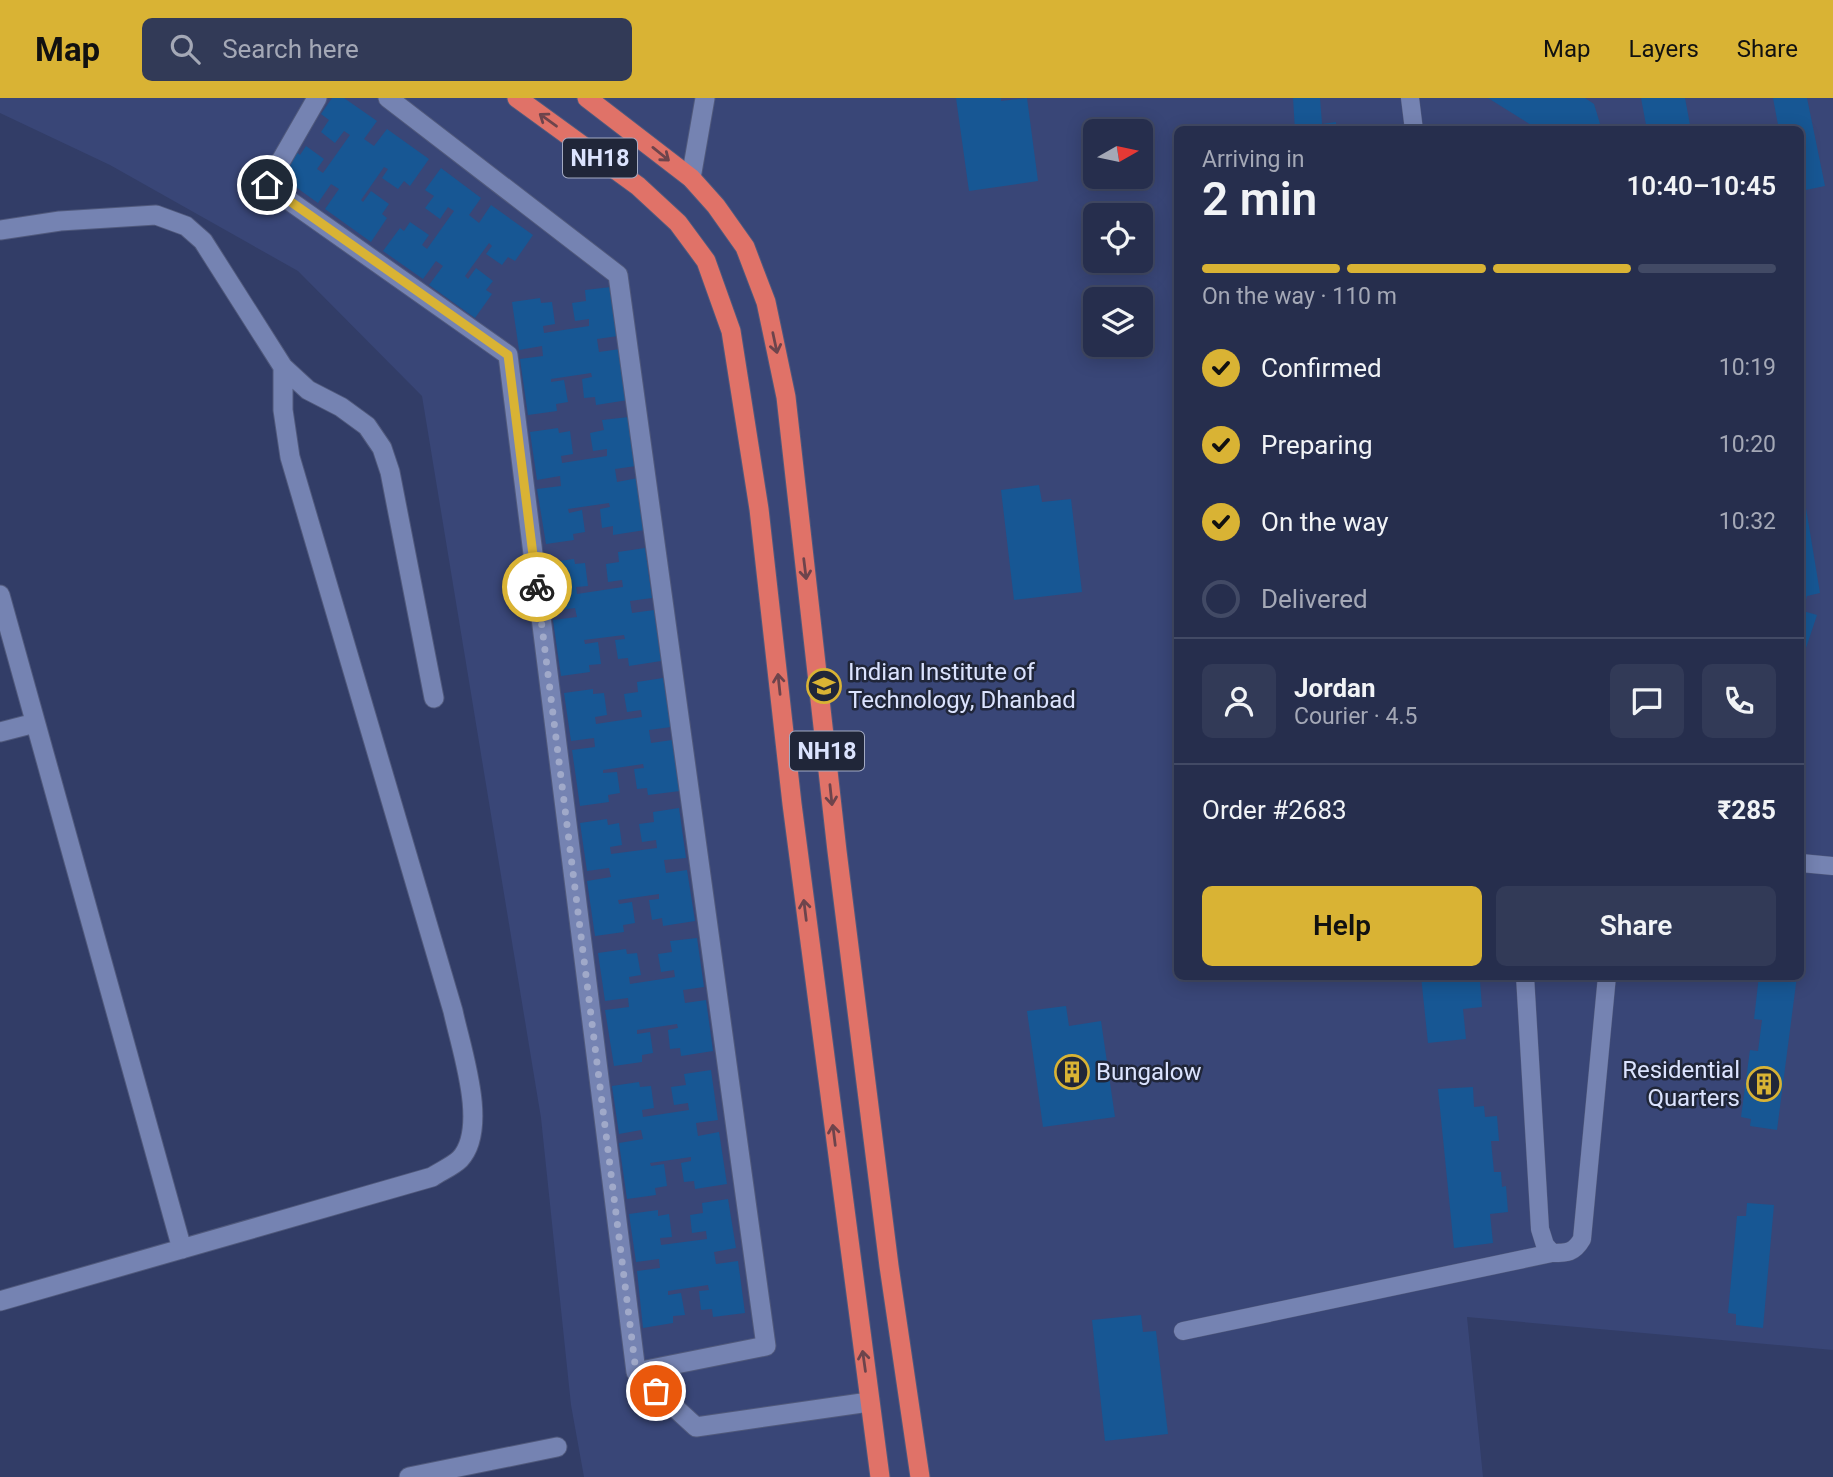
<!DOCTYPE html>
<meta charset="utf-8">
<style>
body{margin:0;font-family:Roboto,sans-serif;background:#323a57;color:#f1f3f6;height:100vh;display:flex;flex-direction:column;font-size:26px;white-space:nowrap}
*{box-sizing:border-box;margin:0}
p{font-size:23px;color:#a4a8b6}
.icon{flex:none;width:38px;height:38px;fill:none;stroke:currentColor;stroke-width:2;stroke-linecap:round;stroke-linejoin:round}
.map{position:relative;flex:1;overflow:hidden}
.side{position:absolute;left:1174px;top:28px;width:630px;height:854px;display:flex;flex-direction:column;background:#262e4d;border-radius:10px;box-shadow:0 4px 18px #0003,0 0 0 2px #424a65}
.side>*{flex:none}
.needle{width:46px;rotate:81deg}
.fabs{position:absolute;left:1083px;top:21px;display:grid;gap:14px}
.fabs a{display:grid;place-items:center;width:70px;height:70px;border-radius:10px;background:#262e4d;box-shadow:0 4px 18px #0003,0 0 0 2px #424a65;font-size:35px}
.pin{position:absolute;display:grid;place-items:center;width:60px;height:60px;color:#fff;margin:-30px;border:4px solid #fff;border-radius:50%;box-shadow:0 2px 7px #0007}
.courier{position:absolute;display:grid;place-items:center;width:70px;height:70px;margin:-35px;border:5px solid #d9b334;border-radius:50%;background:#fff;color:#222;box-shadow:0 2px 9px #0007}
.summary em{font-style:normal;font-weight:600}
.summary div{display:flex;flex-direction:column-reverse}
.summary{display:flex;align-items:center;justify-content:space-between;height:119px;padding:0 28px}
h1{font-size:46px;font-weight:600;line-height:52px}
.bar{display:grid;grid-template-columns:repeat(4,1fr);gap:10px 7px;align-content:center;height:84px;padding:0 28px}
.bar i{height:9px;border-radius:5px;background:#424a65}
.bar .on{background:#d9b334}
.bar p{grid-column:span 4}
.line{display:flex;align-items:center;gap:18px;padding:0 28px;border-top:2px solid #424a65}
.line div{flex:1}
.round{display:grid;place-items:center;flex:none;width:74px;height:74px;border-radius:10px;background:#323a57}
ol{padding:0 28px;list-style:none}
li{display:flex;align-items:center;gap:21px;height:77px}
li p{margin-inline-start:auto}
li .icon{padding:7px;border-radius:50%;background:#d9b334;color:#111;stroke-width:4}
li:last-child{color:#a4a8b6}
li i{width:38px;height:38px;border:4px solid #424a65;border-radius:50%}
.action{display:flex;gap:14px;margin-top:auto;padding:14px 28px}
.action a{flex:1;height:80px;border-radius:10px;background:#d9b334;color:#111;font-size:28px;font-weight:600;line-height:80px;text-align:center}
.action a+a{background:#323a57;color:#f1f3f6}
header{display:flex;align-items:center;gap:42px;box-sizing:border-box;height:98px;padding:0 35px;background:#d9b334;color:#111}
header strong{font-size:33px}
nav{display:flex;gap:38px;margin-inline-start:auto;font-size:24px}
.search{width:490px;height:63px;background:#323a57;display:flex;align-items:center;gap:18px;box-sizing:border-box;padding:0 24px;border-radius:10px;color:#a4a8b6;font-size:26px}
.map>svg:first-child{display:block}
.built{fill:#394677;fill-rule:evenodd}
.building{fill:#175794}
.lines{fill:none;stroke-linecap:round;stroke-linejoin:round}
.service-casing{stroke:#50597c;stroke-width:19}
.minor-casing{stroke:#50597c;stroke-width:21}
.trunk-casing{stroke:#50597c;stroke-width:21}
.service{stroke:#7583b2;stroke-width:18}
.minor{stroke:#7583b2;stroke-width:19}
.trunk{stroke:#e07268;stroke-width:19}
.oneway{stroke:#6d444c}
.done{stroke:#a0a9c9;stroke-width:7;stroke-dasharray:0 12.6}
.route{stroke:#d9b334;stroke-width:9}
.labels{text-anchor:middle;stroke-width:5;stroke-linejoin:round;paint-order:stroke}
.shield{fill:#202639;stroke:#a3aac3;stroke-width:2}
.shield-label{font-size:23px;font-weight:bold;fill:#dbe3fe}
.poi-label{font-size:24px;fill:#dbe3fe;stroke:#202639;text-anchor:start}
</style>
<header>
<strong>Map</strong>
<div class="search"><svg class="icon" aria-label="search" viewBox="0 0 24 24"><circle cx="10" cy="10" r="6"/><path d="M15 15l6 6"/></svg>Search here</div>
<nav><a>Map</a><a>Layers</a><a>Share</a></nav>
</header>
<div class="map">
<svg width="1833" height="1379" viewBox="0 0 1833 1379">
<rect width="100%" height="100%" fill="#323d67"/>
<path class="built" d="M0,0h1833v1252l-366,-33 16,160h-899l-13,-72 -30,-287 -119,-722 -124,-125 -188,-106 -110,-52zM1178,32h623v846h-623zM1096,33h45v46h-45zM1096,117h45v46h-45zM1096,201h45v46h-45z"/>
<path class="building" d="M332,0h12l33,23 -13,18 10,7 13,-17 42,30 -19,27 -6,-5 -6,8 -16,-11 6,-9 -4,-2 -23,33 2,2 8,-11 18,13 -7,10 5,4 -16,24 -46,-33 14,-20 -8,-5 -13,19 -39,-28 16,-24 5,4 6,-9 18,13 -7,10 6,4 27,-38 -6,-4 -9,12 -14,-11 8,-12 -8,-6z
M956,0h45v3l26,-3 11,83 -69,10z
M1293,0h27l2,26 14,-2v8h-41z
M1488,0h97l9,6 8,26h-63z
M1641,0h44l6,32h-44z
M1773,0h34l18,88 -24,5v-61h-22z
M441,70l40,30 -12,17 10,8 12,-18 42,30 -18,26 -7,-4 -6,8 -16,-11 6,-8 -3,-3 -24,33 3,3 8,-11 17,13 -7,9 6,4 -17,24 -46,-33 14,-19 -7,-5 -13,18 -40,-28 17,-23 4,3 6,-9 19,13 -7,10 5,4 27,-38 -6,-4 -8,12 -15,-11 9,-12 -9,-6z
M611,189l7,49 -21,3 2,13 21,-3 8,51 -32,5 -1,-8 -11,1 -2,-19 10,-2 -1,-4 -40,6v3l13,-2 4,22 -12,2 1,7 -29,4 -8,-56 23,-3 -1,-10 -23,4 -7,-48 28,-4 1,5 11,-1 3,22 -12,2 1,7 45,-7v-7l-14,2 -3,-18 14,-2 -1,-11z
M629,319l7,49 -21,3 2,13 21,-4 7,52 -32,5v-9l-11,2 -2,-19 10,-2 -1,-4 -41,6 1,4 13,-3 3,22 -12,2 1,6 -28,4 -9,-55 24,-3 -1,-10 -23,4 -7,-48 28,-4 1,5 11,-2 3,23 -12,2 1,7 45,-7v-7l-14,2 -3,-18 14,-3 -2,-10z
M1039,387l3,17 29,-3 11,93 -68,8 -13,-110z
M1801,410h5l14,85 -13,3 -4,15 14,4 -16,48z
M645,450l7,50 -22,3 2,12 22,-3 7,51 -32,5 -1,-8 -10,1 -3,-19 10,-1 -1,-4 -40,5 1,4 13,-2 3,22 -12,1 1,7 -29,4 -8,-56 24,-3 -2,-9 -22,3 -8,-48 29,-4 1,5 10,-1 3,23 -12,1 1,7 46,-7 -1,-7 -14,2 -2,-18 13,-2 -1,-10z
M663,580l8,49 -22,3 2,13 21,-3 8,51 -32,4 -1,-7 -10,1 -3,-20 10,-1 -1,-4 -40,6v3l14,-1 3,21 -12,2 1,7 -29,4 -8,-56 23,-3 -1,-9 -23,3 -7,-48 29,-4v5l11,-1 3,22 -12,2 1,7 46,-7 -1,-7 -14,2 -3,-18 14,-2 -1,-10z
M679,710l7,50 -22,2 2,13 21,-3 8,51 -32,5 -1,-8 -10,2 -3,-20 10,-1v-5l-41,6 1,4 13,-2 3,21 -12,2 1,7 -29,4 -8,-55 24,-4 -2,-9 -22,3 -7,-48 27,-4 1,6 11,-2 3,22 -12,2 1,7 46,-6 -1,-8 -14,2 -3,-18 15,-2 -1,-10z
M697,840l7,49 -21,3 2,13 21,-3 7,51 -32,5 -1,-8 -10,1 -2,-19 10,-2 -1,-4 -40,6v4l13,-2 3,21 -11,2v7l-28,4 -9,-56 24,-3 -1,-9 -23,3 -7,-48 28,-4 1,5 10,-1 4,22 -12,2 1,7 45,-7 -1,-7 -13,2 -3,-18 14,-2 -2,-11z
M1421,878h54v6l5,-1 2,26 -19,2 3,30 -38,4z
M1759,878h38l-20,154 -27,-4 1,-7 -10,-2 9,-67 8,1 4,-31 -8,-1z
M1066,908l3,20 32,-5 14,96 -72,10 -16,-116z
M711,972l7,50 -22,3 2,13 21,-4 8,52 -32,5 -1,-8 -10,1 -3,-19 10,-2v-4l-41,6 1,3 13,-2 3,22 -12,2 1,7 -29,4 -8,-56 24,-4 -2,-9 -22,4 -7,-48 27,-4 1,5 11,-1 3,22 -12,2 1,7 46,-7 -1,-7 -14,2 -3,-18 15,-2 -2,-11z
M1473,989l1,20 10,-1 1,11 12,-1 2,25h-8l3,31h7l1,15 4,-1 2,26 -18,2 3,29 -39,5 -16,-159z
M728,1101l8,49 -22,4 2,12 22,-3 7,52 -32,4 -1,-8 -11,1 -2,-19 10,-1 -1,-5 -40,6v4l13,-2 4,22 -12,1v7l-30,5 -6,-57 23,-3 -1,-9 -23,3 -7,-48 29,-4v6l11,-2 3,23 -12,1 1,7 46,-6 -1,-8 -14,2 -2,-18 13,-2 -1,-10z
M1747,1105l27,2 -11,123 -27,-3v-11l-8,-1 9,-97h9z
M1141,1217l2,17 13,-1 12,103 -63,7 -13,-121z"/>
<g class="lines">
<g class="service-casing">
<path id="service" d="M1410,0l4,32
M1801,765l32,3
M1525,878l15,253 5,16 7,8c15,0 22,0 30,-14l25,-263
M1183,1233l369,-78"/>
</g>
<g class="minor-casing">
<path id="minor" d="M317,0l-50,87 241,170 128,1017 130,-26 -148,-1071 -230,-177
M691,80l14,-80
M0,132l60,-9 96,-6 30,11 17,15 80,126 25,23 33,17 26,19 15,22 8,24 44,226
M0,497l182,654
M0,634l35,-9
M0,1203l432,-124c9,-6 21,-11 28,-18 29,-31 1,-110 -7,-148l-163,-554 -7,-47v-43
M636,1274l60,55 173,-25
M409,1379l148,-30"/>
</g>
<g class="trunk-casing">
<path id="trunk" d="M517,0l121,88 40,37 28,38 25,70 28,178 33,295 88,673
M587,0l104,80 25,28 29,41 21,55 20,95 51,454 52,415 31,211"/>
</g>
<use href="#service" class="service"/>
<use href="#minor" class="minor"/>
<use href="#trunk" class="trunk"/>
</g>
<defs><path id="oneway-shaft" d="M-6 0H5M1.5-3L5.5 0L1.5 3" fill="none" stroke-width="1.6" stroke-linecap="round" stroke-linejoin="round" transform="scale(1.75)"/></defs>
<g class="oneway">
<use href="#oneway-shaft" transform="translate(548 22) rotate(-144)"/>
<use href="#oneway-shaft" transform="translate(661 56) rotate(39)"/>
<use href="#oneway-shaft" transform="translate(775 245) rotate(78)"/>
<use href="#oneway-shaft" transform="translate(805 471) rotate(83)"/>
<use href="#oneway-shaft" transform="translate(779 586) rotate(-96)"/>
<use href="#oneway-shaft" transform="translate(831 697) rotate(84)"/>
<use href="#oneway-shaft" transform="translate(805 812) rotate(-97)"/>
<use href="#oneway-shaft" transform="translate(834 1037) rotate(-97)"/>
<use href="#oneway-shaft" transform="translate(864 1263) rotate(-98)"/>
</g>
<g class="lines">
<path class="done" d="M537,489l99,785 20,19"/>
<path class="route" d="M267,87l241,170 29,232"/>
</g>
<defs>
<g id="university-ring" transform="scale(1.75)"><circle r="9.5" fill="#202639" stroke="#d9b334" stroke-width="1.5"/><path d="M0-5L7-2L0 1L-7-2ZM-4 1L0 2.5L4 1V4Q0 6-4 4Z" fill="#d9b334"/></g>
<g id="building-ring" transform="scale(1.75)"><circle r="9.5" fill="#202639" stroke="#d9b334" stroke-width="1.5"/><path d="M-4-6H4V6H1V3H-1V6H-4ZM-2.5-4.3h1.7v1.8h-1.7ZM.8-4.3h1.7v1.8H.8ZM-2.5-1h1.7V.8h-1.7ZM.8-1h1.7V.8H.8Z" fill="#d9b334"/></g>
</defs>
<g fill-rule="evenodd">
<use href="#university-ring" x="824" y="588"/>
<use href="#building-ring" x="1072" y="974"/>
<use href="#building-ring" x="1764" y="986"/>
</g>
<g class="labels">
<g class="shield">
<rect x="563" y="40.5" width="74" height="39" rx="5"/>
<rect x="790" y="633.5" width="74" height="39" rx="5"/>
</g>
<g class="shield-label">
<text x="600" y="68">NH18</text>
<text x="827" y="661">NH18</text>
</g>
<g class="poi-label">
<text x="848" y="582">Indian Institute of<tspan x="848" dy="28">Technology, Dhanbad</tspan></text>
<text x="1740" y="980" text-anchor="end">Residential<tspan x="1740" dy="28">Quarters</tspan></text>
<text x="1096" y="982">Bungalow</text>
</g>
</g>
</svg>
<div class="fabs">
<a><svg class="needle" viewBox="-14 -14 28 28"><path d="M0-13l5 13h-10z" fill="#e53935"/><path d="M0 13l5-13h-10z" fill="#a4a8b6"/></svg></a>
<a><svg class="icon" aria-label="locate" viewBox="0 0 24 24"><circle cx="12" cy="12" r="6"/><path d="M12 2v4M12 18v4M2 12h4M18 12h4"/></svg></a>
<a><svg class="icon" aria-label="layers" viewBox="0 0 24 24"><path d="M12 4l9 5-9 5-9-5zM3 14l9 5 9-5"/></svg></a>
</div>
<div class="pin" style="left:656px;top:1293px;background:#ea580c"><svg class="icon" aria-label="bag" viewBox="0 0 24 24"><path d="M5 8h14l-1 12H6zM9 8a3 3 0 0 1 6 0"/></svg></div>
<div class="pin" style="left:267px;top:87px;background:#1f2937"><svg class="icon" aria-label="home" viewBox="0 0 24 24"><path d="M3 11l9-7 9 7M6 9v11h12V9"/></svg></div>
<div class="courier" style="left:537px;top:489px"><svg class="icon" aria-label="bike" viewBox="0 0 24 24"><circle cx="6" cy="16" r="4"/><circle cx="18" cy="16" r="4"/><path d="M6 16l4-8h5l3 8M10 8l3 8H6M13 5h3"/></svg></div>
<section class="side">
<div class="summary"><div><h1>2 min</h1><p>Arriving in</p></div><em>10:40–10:45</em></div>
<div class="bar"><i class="on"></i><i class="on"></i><i class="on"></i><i></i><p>On the way · 110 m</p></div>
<ol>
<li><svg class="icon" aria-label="check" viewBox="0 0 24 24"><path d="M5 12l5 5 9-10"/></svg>Confirmed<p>10:19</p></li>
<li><svg class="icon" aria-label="check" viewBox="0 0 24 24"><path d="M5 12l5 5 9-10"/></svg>Preparing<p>10:20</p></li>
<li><svg class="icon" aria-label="check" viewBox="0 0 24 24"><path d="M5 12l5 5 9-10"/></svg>On the way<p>10:32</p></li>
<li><i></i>Delivered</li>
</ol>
<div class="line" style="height:126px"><a class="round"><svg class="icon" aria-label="person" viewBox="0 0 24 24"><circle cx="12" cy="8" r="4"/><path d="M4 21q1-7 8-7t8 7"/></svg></a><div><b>Jordan</b><p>Courier · 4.5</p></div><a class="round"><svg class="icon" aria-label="chat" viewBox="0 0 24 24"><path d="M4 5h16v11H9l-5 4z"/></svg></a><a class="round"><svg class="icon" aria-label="phone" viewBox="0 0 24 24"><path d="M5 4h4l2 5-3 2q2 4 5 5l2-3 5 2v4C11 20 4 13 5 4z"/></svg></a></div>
<div class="line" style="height:91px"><div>Order #2683</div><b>₹285</b></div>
<div class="action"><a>Help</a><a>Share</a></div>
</section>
</div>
